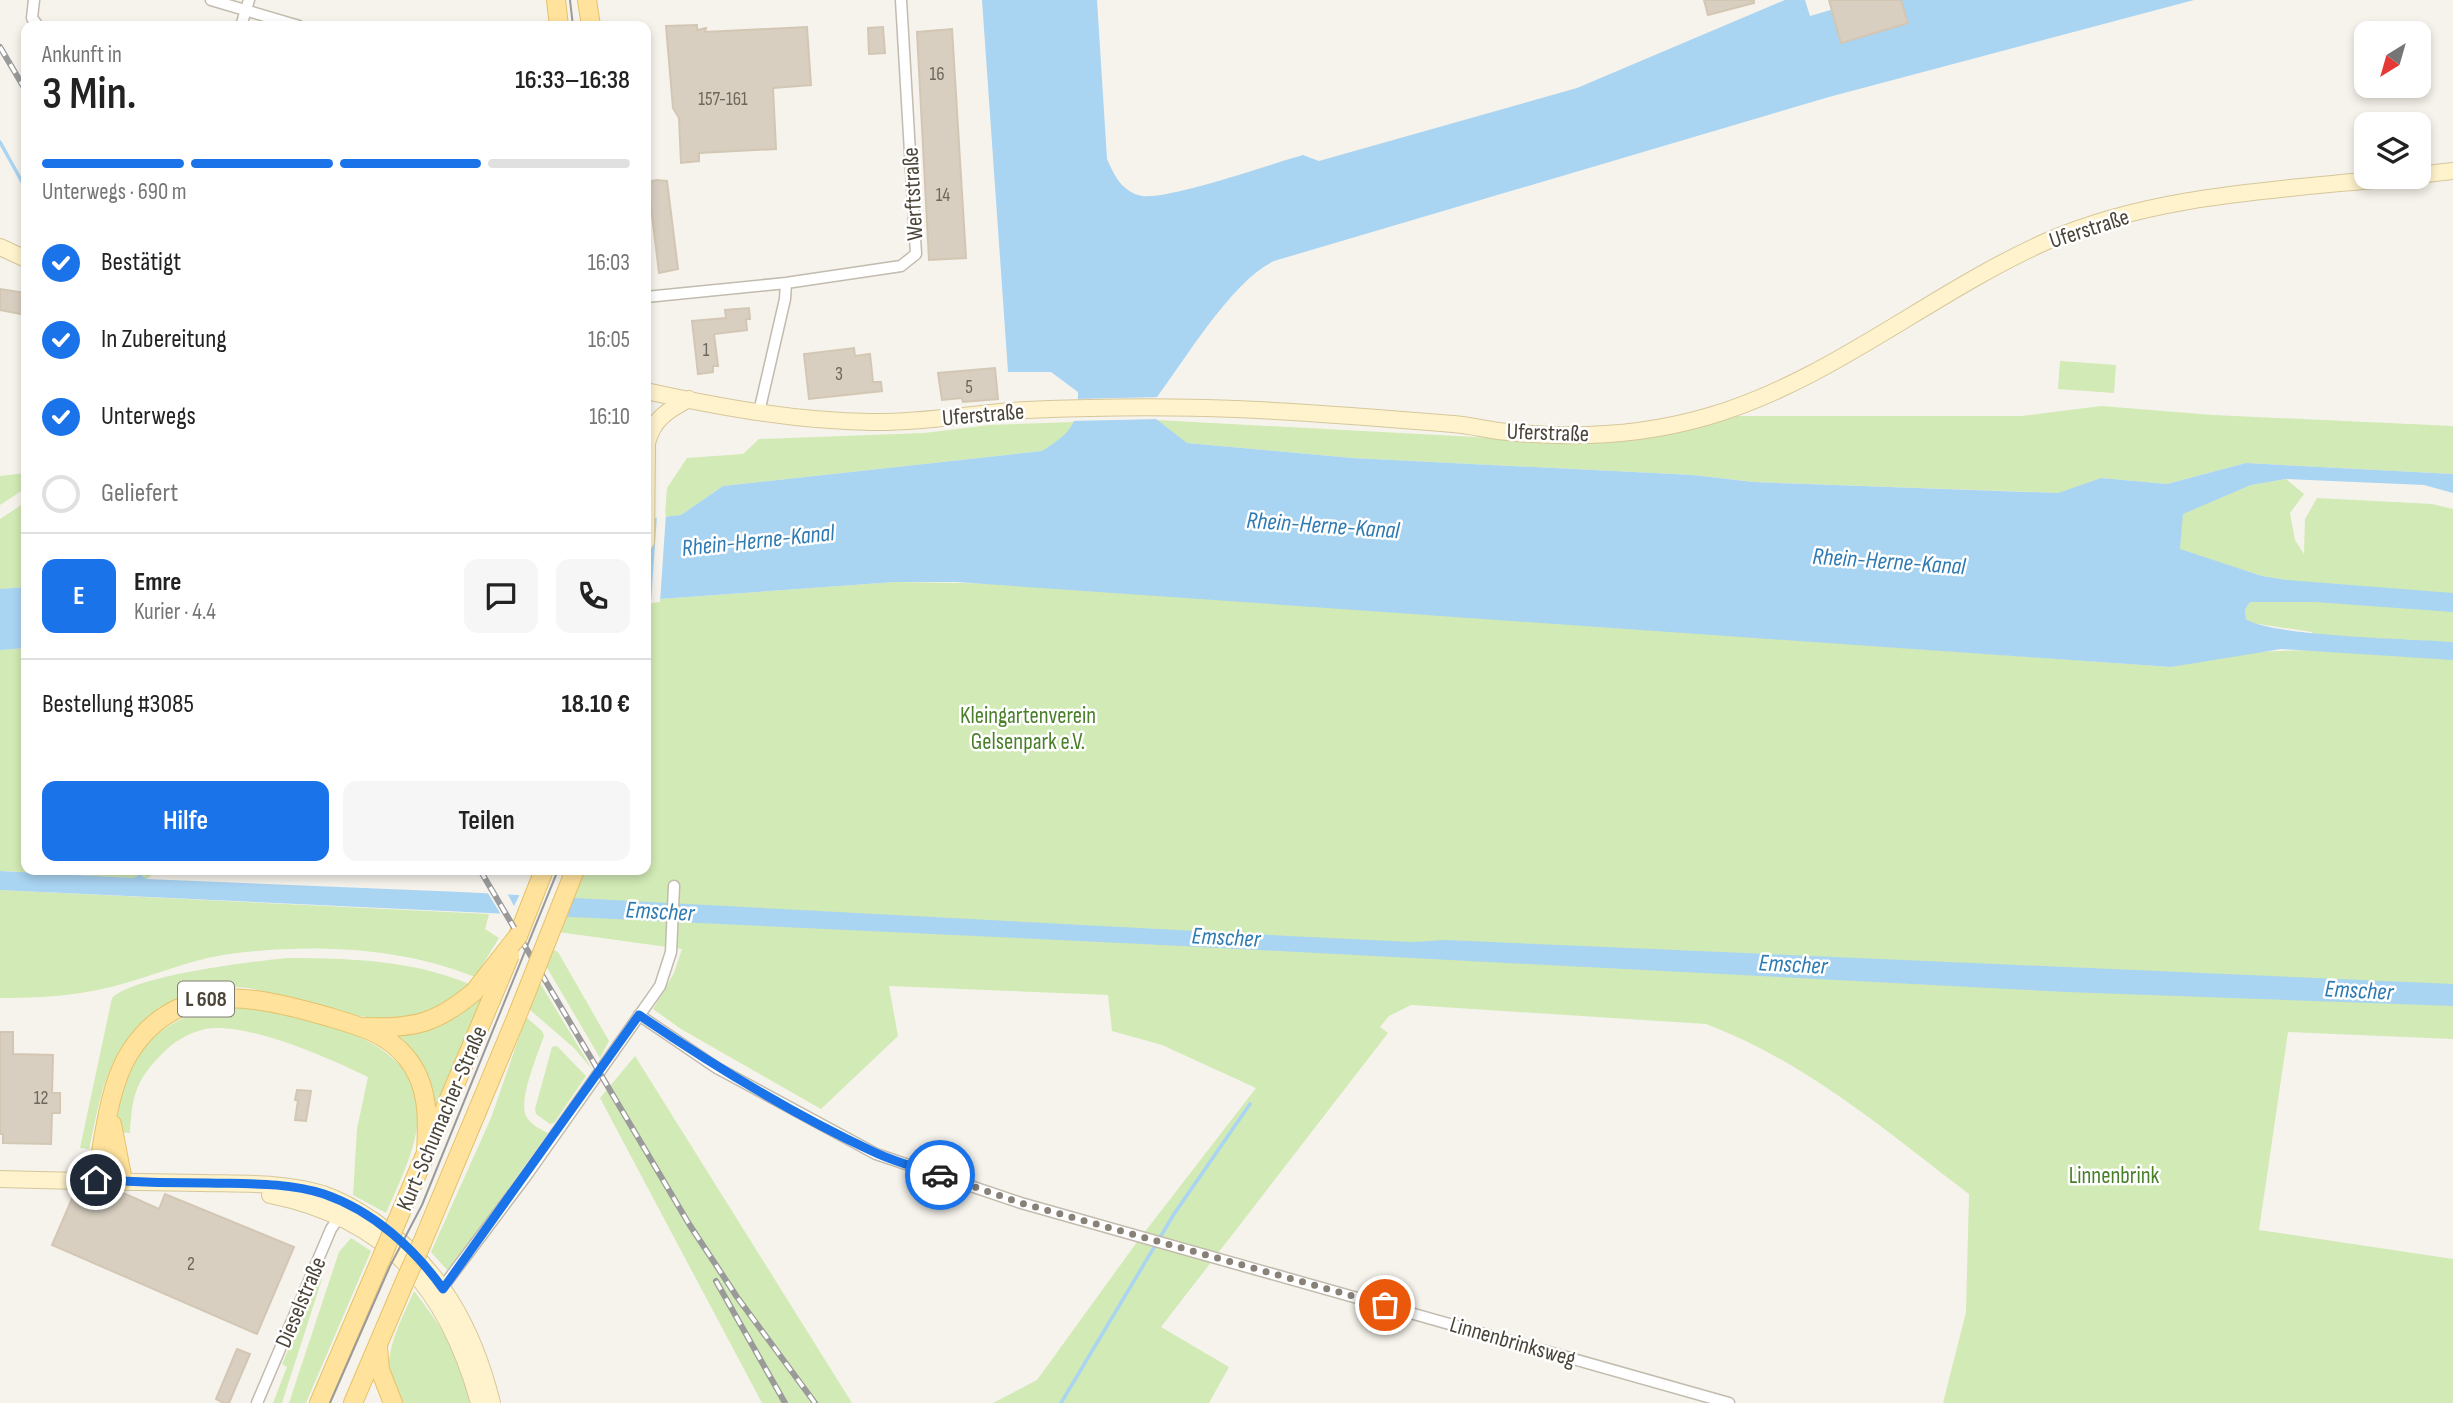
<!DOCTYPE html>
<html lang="de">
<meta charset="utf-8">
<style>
body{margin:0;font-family:"Sofia Sans Condensed",sans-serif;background:#f6f6f6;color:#222;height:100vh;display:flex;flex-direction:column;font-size:26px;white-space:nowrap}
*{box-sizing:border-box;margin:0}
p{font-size:23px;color:#767676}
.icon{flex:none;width:38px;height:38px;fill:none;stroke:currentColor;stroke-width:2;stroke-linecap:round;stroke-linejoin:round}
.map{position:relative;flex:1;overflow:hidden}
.details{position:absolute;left:21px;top:21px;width:630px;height:854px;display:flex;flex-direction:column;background:#fff;border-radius:14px;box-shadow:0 4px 10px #0003}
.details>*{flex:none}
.needle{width:46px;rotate:217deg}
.buttons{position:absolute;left:2354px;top:21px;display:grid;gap:14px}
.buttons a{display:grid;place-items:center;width:77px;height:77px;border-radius:14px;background:#fff;box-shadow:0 4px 10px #0003;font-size:35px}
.pin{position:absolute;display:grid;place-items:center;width:60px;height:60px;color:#fff;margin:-30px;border:4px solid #fff;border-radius:50%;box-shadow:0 2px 7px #0007}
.courier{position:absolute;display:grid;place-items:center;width:70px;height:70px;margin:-35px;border:5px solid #1a73e8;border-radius:50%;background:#fff;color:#222;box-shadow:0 2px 9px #0007}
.head em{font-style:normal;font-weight:600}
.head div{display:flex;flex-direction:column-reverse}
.head{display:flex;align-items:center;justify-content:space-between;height:119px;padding:0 21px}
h1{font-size:46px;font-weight:600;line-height:52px}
.bar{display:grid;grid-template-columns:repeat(4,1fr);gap:10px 7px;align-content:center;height:84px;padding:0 21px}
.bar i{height:9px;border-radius:5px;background:#e0e0e0}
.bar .selected{background:#1a73e8}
.bar p{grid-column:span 4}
.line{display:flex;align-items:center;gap:18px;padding:0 21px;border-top:2px solid #e0e0e0}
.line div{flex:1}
.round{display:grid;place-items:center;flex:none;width:74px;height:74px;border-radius:14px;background:#f6f6f6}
ol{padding:0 21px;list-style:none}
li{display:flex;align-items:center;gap:21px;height:77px}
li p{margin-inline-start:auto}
li .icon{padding:7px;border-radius:50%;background:#1a73e8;color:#fff;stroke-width:4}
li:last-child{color:#767676}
li i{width:38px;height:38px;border:4px solid #e0e0e0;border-radius:50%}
.button{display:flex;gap:14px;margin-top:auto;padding:14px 21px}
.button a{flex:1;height:80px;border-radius:14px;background:#1a73e8;color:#fff;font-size:28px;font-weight:600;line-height:80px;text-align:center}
.button a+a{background:#f6f6f6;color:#222}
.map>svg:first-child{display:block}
.green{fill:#d2eab5}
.water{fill:#a9d4f2}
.pier{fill:#f6f3ec}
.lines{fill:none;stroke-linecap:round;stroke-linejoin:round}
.stream{stroke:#a9d4f2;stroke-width:3.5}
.building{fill:#d8cfc1;stroke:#d3c7b4;stroke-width:2}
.street-casing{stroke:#c2bbae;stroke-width:13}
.secondary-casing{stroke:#d6c79b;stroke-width:18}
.primary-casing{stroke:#e6c16a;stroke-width:20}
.street{stroke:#fff;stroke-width:10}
.secondary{stroke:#fff3cd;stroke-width:16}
.primary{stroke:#ffe39c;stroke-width:18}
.tram{stroke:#9a9a9a;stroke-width:2}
.rail-casing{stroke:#9a9a9a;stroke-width:6}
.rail{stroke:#fff;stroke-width:3.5;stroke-dasharray:10;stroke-linecap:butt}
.primary-bridge-casing{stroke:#e6c16a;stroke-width:20;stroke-linecap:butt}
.primary-bridge{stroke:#ffe39c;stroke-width:18}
.done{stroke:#878178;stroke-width:7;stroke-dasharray:0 12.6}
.route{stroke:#1a73e8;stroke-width:9}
.labels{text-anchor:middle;stroke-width:5;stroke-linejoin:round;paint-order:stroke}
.number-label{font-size:19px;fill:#6e675b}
.shield{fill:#fff;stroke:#817c74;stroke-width:2}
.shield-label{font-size:21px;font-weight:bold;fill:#4b4439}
.street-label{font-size:23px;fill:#4b4439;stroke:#fff}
.park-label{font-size:23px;fill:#4a7f2a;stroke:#fff}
.water-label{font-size:24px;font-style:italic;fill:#2e7ab2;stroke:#fff}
</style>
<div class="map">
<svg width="2453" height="1403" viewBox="0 0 2453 1403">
<rect width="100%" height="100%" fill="#f6f3ec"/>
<path class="green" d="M2060,361l56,4 -2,28 -56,-4z
M2101,406l112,9 240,11v48l-207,-11 -79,21 -66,-6 -42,15 -306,-11 -60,-7 -341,-17 -165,-15 -31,-23 410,22 90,-5 79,-21h287z
M1074,422l-7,13 -25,16 -319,35 -42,29 -16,2 2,-29 20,-30 56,-4 16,-15 165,-6 66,-8z
M26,473v15l-26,17v-29z
M2286,479l18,15 -14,19 5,27 9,14 1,-35 12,-21 115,6 21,5v530l-165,-7 -29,198 194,29v144h-510l23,-91 3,-118c-83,-63 -164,-133 -263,-170l-295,-19 -22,11 -9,11 8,6 -227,294 68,40 -20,36h-216l44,-23 100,-138 119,-154 -94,-43 -50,-14 -4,-36 -219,-9 9,50 -77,73 -140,-80 -28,-20 21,-36 8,-24 -124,-17 23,-62h65v-270l249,-18 121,2 1155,83 80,-15 60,-2 1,-18 -60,-9 -6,-4 -1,-9 5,-8h64l-27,-22 -25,-4 -82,-26 2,-36 69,-29z
M26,502v85l-26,2v-70z
M26,648v222h132l-11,9 -7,-4 -7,3 -133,-7v-221z
M0,890l489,24 -4,15 14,9 -24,39c-76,-31 -170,-34 -252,-22 -38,6 -75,23 -112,32 -36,9 -74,11 -111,11z
M552,949l6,3 51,89 -9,17 -54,-92z
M287,958c61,0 125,2 182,26 -54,57 -119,31 -183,13 -17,-4 -35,-10 -52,-10 -27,1 -53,9 -75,25 -21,15 -41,35 -50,60 -10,24 -14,51 -20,77l-9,-1 32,-150c25,-23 138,-36 175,-40z
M540,983l52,86 -18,-21 -45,-39z
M477,998l5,3 -47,112 -43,-77c36,-3 59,-14 85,-38z
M246,1004c65,17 185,32 171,124 -5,30 -19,57 -31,85l-33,-18 4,-66 11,-52c-37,-18 -122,-56 -163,-48 -19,5 -32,13 -45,27 -25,25 -28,42 -30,77l-12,-1c-4,-80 52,-125 128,-128z
M526,1017l16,14 2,5c-6,17 -26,65 -18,80 5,9 14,13 22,17l-99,139 -18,-20 60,-134z
M557,1046l29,30 -32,47 -4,1 -14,-10 -1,-5 17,-62z
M635,1056l217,347h-90l-162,-305z
M351,1238l20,13 -65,152h-17l50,-151z
M320,1277l2,2 -40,124h-9l14,-36 -5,-3z
M414,1291c23,30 55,73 55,112h-67c-29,-34 -3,-77 12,-112z"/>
<path class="water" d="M982,0h115l10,159c7,16 15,33 35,37 27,4 129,-32 161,-41l16,6 258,-73 208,-88h20l5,16 55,-16h329l-365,97 -555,164c-43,21 -87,96 -117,136l-1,22 31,24 165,15 341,17 60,7 305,11 43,-15 66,6 79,-21 207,11v19l-29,-8 -138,-6 -35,6 -68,29 -3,35 82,27 25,4 166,13v19l-138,-10h-65l-5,8 1,9c22,17 170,20 207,23v18l-172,-11 -110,18 -1215,-85h-61l-249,18v-81l35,-4 42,-29 319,-35c28,-18 36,-25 36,-59l-27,-20h-43z
M26,587v61l-26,2v-61z
M0,871l133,7 7,-3 7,4 314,13 847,45 104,5 33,-2 1008,44v22l-386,-14 -924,-48 -1143,-54z"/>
<path class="pier" d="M1162,397l-2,22 -89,2 3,-8v-14z
M666,514l-6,88 -9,1 6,-88z
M486,890l20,1 8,15 7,-14 52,3 -10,26 -60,-3z"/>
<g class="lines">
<path class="stream" d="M0,142l26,47
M140,875v-5
M1061,1403l113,-189 76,-110"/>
</g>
<path class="building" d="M1704,0h50v3l-46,12z
M1829,0h72l7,23 -67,20z
M697,25v5l9,-2 -1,4 102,-5 4,58 -38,3 3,61 -77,4v8l-18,2 -2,-45 -6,-10 -7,-82z
M883,27l2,26 -16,1 -1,-26z
M952,29l14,229 -37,2 -12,-228z
M656,180l11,1 11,88 -19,4 -11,-91z
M0,289l26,4v22l-26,-5z
M749,308l1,11h-4l1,11 -33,4 4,32h-5v6l-15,2 -6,-53 34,-3 -1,-8z
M854,348l1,8 15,-2 3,28h8l1,9 -73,8 -5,-45z
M995,368l3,31 -35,3 -1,-4 -20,2 -4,-27z
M0,1032h13v22l40,1 -1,38h8v20h-8l-1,31 -48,-1v-9h-3z
M297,1090l14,1 -5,30 -11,-1 3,-20h-3z
M114,1192h7l38,17 6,-15 129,53 -37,87 -205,-89 22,-51 34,14z
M237,1349l13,5 -21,49h-5l-8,-4z"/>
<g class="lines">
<g class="street-casing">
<path id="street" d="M34,0l-2,18 6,8
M211,0l88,26
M241,26l8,-26
M646,297l140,-14 115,-17 15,-12 -15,-254
M759,412l26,-113 1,-16
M639,1015l78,53 159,86 145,49 708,200
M439,1292l87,-116 134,-190 11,-34 3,-66
M257,1403l74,-174 11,-16"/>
</g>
<g class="secondary-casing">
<path id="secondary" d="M2418,175l35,-4
M0,247l26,12
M646,391c73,16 150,30 225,31 52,1 103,-9 155,-12 69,-3 139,-4 209,-1 73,3 146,9 218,15 15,1 30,5 45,7 69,8 142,5 208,-14 123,-35 223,-123 339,-175 110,-49 239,-52 357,-65
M646,542l1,-99c6,-24 21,-33 42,-44
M0,1179c67,2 134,3 202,4 40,1 82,-1 121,11 18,6 35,16 51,27 66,46 99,106 118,182
M270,1195c119,24 178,95 209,208"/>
</g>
<g class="primary-casing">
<path id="primary" d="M556,0l3,26
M587,0l4,26
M518,936l26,-66
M366,1027c48,2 71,-4 108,-35
M112,1124l11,57
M96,1180c8,-39 12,-94 34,-128 47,-73 121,-57 192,-37 30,9 63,16 84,42 23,27 22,62 20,96
M397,1221l94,-221
M422,1243l95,-227
M378,1347l2,23 13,33
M319,1403l62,-144
M353,1403l52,-122"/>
</g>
<use href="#street" class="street"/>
<use href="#secondary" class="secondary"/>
<use href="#primary" class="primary"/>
<path class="tram" d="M570,0l3,26
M330,1403l60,-137 32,-61 136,-335"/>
<g class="rail-casing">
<path id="rail" d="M0,47l26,44
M480,870l209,354 48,73 78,106
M716,1281l69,122"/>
</g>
<use href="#rail" class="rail"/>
<g class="primary-bridge-casing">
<path id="primary-bridge" d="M474,992l44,-56
M491,1000l19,-45
M517,1016l58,-146
M381,1259l16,-38
M405,1281l17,-38"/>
</g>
<use href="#primary-bridge" class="primary-bridge"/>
</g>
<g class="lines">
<path class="done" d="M940,1175l81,28 364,102"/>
<path class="route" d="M96,1180c37,2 74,3 112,3 38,1 79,-1 116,11 49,17 90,54 119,95l196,-274c75,51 153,99 235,137 21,10 44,16 66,23"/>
</g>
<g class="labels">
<g class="number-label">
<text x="937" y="80">16</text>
<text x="723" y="105">157-161</text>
<text x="943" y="201">14</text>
<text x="706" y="356">1</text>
<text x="839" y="380">3</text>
<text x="969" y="393">5</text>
<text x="41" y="1104">12</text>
<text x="191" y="1270">2</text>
</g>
<rect class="shield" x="178" y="981.5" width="56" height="35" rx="5"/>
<g class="shield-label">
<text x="206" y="1006">L 608</text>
</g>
<g class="street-label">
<text transform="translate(912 194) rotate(-93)" y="8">Werftstraße</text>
<text transform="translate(2089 228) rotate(-18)" y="8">Uferstraße</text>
<text transform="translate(983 414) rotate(-5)" y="8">Uferstraße</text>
<text transform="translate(1548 432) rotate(2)" y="8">Uferstraße</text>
<text transform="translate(441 1118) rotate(-67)" y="8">Kurt-Schumacher-Straße</text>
<text transform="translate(300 1302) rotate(-67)" y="8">Dieselstraße</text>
<text transform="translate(1513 1341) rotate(16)" y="8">Linnenbrinksweg</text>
</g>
<g class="park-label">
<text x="1028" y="723">Kleingartenverein<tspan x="1028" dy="26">Gelsenpark e.V.</tspan></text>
<text x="2114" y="1183">Linnenbrink</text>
</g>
<g class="water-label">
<text transform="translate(1323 525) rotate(4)" y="8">Rhein-Herne-Kanal</text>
<text transform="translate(758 540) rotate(-6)" y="8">Rhein-Herne-Kanal</text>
<text transform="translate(1889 561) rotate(4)" y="8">Rhein-Herne-Kanal</text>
<text transform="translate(660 911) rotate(3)" y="8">Emscher</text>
<text transform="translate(1226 937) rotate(3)" y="8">Emscher</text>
<text transform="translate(1793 964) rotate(3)" y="8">Emscher</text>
<text transform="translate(2359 990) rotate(3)" y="8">Emscher</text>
</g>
</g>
</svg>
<div class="buttons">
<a><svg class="needle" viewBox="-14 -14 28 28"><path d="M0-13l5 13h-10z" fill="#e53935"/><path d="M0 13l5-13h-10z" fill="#767676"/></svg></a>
<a><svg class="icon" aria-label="layers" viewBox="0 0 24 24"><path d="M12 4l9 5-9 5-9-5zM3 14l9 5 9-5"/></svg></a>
</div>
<div class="pin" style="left:1385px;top:1305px;background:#ea580c"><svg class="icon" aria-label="bag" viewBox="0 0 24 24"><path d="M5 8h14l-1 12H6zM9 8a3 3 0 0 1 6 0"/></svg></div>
<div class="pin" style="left:96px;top:1180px;background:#1f2937"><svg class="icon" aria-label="home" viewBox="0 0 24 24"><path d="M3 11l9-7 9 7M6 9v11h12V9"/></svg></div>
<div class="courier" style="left:940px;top:1175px"><svg class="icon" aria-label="car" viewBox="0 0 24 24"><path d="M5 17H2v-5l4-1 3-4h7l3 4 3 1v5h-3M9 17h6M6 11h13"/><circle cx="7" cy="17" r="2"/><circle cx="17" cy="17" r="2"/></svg></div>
<section class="details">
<div class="head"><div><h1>3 Min.</h1><p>Ankunft in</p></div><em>16:33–16:38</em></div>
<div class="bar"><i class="selected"></i><i class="selected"></i><i class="selected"></i><i></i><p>Unterwegs · 690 m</p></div>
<ol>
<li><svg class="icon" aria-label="check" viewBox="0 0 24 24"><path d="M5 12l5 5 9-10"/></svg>Bestätigt<p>16:03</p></li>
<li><svg class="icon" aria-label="check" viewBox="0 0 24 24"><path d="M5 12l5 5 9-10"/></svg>In Zubereitung<p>16:05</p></li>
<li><svg class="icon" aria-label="check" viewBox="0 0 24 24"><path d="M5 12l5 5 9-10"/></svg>Unterwegs<p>16:10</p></li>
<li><i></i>Geliefert</li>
</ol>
<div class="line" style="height:126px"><b class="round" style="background:#1a73e8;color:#fff">E</b><div><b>Emre</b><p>Kurier · 4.4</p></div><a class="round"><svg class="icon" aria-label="chat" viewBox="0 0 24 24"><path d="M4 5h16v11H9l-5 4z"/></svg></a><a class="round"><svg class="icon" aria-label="phone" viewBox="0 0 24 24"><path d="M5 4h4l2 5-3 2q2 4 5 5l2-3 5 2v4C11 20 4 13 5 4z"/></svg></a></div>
<div class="line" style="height:91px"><div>Bestellung #3085</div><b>18.10 €</b></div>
<div class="button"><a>Hilfe</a><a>Teilen</a></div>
</section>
</div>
